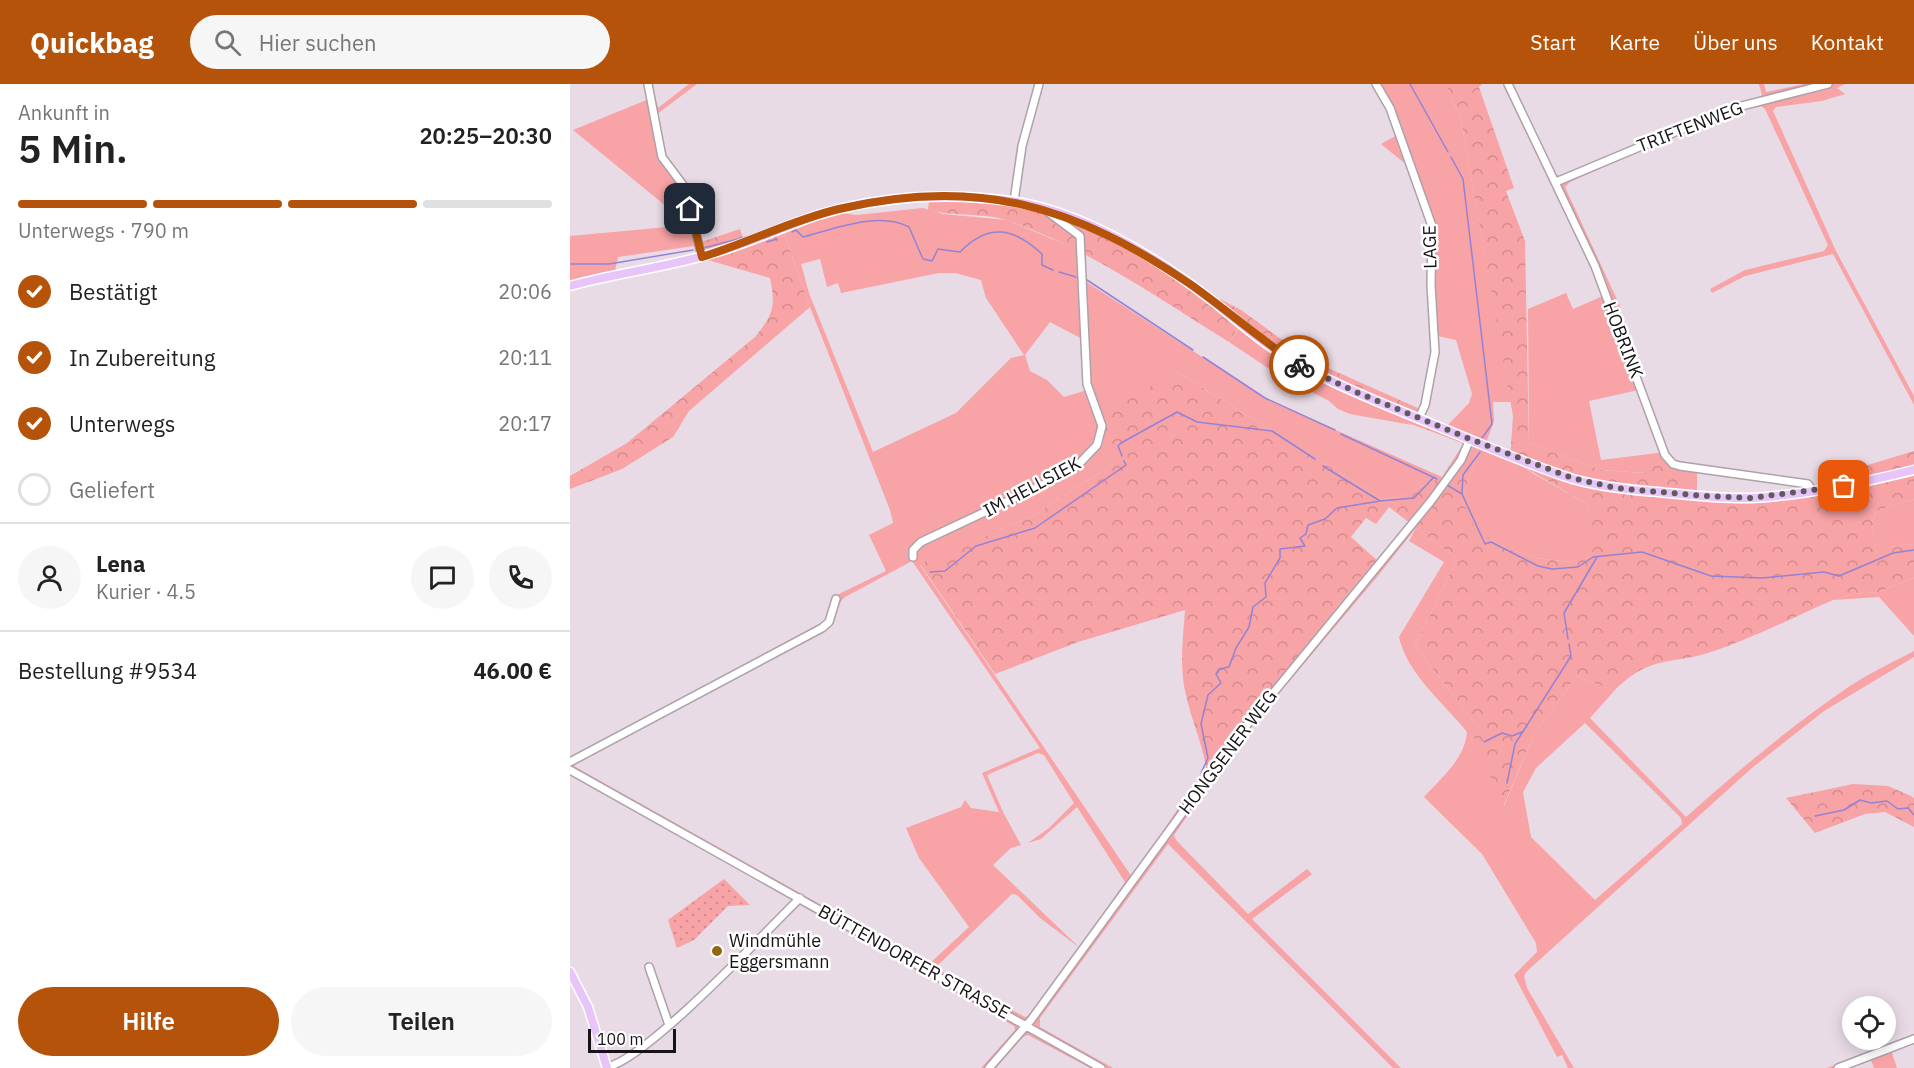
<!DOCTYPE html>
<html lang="de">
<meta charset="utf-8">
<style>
body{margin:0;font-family:"IBM Plex Sans",sans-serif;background:#f6f6f6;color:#222;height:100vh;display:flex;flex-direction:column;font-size:22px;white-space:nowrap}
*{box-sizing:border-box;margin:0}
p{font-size:20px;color:#767676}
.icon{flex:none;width:33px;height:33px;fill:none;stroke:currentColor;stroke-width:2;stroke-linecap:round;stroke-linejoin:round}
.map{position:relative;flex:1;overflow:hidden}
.panel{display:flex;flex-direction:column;background:#fff;width:570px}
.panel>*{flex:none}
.tools{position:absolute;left:1272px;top:912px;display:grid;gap:12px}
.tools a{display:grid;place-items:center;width:54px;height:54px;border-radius:50%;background:#fff;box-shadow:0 3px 15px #0003;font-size:30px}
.scale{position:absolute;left:18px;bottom:15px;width:88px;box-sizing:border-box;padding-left:6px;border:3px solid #171316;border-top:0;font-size:16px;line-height:21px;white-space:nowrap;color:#171316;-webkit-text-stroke:4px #fff;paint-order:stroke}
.pin{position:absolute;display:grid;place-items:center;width:51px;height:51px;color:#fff;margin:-26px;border-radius:12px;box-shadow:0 3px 9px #0006}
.courier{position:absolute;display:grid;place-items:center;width:60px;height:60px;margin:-30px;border:4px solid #b45309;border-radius:50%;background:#fff;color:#222;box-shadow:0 2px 8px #0007}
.headline em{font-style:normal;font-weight:600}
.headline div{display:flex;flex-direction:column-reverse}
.headline{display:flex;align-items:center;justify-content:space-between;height:102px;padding:0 18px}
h1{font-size:39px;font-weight:600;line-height:45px}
.bar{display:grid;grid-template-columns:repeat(4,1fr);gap:9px 6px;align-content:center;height:72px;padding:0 18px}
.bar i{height:8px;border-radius:4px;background:#e0e0e0}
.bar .on{background:#b45309}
.bar p{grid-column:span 4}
.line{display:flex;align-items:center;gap:15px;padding:0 18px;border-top:2px solid #e0e0e0}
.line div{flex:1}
.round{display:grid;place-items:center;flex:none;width:63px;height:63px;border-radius:32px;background:#f6f6f6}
ol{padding:0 18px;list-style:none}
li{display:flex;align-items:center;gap:18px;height:66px}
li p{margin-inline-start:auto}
li .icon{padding:6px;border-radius:50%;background:#b45309;color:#fff;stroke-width:4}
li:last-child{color:#767676}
li i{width:33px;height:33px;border:3px solid #e0e0e0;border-radius:50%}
.button{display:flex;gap:12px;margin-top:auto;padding:12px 18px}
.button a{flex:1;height:69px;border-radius:36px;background:#b45309;color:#fff;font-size:24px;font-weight:600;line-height:69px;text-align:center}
.button a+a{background:#f6f6f6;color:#222}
header{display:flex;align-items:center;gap:36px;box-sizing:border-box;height:84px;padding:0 30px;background:#b45309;color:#fff}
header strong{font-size:28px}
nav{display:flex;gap:33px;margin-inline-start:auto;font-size:21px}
.search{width:420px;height:54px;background:#f6f6f6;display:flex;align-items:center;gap:15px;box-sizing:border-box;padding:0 21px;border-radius:33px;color:#767676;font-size:22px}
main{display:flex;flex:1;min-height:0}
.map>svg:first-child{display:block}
.grass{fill:#f8a3a6;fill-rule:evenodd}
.forest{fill:url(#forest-crowns);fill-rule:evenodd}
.park{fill:url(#park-dots)}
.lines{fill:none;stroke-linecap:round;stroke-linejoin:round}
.stream{stroke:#9483d4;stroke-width:1.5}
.minor-casing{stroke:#ada1aa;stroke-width:10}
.major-casing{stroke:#fff;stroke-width:11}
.minor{stroke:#fff;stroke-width:7}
.major{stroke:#e8c5f9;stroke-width:8}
.done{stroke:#60595e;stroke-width:6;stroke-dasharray:0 10.8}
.route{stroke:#b45309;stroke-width:8}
.poi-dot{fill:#916810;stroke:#fff;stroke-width:2}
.labels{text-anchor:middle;stroke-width:5;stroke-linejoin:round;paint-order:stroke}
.street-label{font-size:18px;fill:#171316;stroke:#fff}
.poi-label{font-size:18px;fill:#171316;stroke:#fff;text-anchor:start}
</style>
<header>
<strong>Quickbag</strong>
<div class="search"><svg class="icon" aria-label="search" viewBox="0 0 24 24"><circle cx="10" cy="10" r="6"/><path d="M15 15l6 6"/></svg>Hier suchen</div>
<nav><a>Start</a><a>Karte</a><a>Über uns</a><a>Kontakt</a></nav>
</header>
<main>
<section class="panel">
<div class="headline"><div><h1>5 Min.</h1><p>Ankunft in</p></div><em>20:25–20:30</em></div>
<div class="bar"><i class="on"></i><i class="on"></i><i class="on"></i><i></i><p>Unterwegs · 790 m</p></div>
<ol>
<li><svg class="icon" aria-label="check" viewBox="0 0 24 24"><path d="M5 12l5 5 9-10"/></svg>Bestätigt<p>20:06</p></li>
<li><svg class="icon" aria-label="check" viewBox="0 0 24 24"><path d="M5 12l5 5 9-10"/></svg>In Zubereitung<p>20:11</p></li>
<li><svg class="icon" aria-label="check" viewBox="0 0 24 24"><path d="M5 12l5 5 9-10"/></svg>Unterwegs<p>20:17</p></li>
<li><i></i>Geliefert</li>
</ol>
<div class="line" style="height:108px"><a class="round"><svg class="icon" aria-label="person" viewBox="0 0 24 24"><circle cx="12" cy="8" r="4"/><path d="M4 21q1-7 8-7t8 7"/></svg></a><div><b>Lena</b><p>Kurier · 4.5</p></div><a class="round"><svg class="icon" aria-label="chat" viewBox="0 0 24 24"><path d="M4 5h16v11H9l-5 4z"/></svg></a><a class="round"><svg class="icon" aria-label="phone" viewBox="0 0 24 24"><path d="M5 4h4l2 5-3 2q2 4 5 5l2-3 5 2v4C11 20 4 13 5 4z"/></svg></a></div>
<div class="line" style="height:78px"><div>Bestellung #9534</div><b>46.00 €</b></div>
<div class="button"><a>Hilfe</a><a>Teilen</a></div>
</section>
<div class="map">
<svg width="1344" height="984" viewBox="0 0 1344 984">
<defs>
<pattern id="forest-crowns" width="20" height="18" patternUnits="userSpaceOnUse" patternTransform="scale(1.5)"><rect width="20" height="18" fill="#f8a3a6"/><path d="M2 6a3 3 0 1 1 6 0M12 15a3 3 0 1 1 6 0" fill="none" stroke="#d48b8e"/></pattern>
<pattern id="park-dots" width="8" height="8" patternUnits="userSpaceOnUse" patternTransform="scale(1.5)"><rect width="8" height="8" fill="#f8a3a6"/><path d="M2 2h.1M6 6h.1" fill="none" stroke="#d48b8e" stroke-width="1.8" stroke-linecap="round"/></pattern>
</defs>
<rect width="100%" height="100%" fill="#e8dbe5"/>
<path class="grass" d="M76,0h6l6,24 31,-24h8l-45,34 10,44 19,28 11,35 -3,1 5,20 -76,11 -3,14 -45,12v-47l119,-11 -116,-95 76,-31z
M804,0h72l15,36 50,282h-18l1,19 -8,22 48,31 53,30 8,45 -24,13 -35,-4 -33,-11 -29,-19 -12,-27 16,-52 -45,-17 4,-8 -20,-9 15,-51 1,-13 -5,-66 1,-59 -21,-60 -27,-22 16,-9 -9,-26zM868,252l18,4 16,54 -3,9 -21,22 -25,-10 13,-51z
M934,0h8l44,90 4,2 134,-57 66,-20 2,-4 -3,-11h5l2,8 38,-8h41l-8,4 8,6 -23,7 -46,6 -3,4 63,140 78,145v9l-81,-151 -88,22 -33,17 -2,-4 35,-19 79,-19 4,-6 -63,-136 -4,-3c-66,16 -129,49 -191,76l-5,5 56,121 -6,3 28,78 -54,12 12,59 65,-8 9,10 7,3 -37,8 -44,-3 -72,-27 -1,-134 38,-16 7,16 30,-13 -15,-38z
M353,124l20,6 64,6 76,32 2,29 185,120 172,76 -42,20 -18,2 -205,-127 -70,50 -5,24 11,18 -79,51 -114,50 212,312 74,-110 6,-2 149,-188 10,-8 6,8 -133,158 -70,100 2,5 72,74 59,-45 5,5 -60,45 149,149h-8l-225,-224 -128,174v9l73,41h-23l-62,-33 -5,2 -27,31h-15l34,-38 -1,-4 -214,-121 -91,88 -43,33 128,-125 -224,-127v-15l252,-133c10,-9 6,-22 15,-31l49,-24 -17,-36 24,-12 -3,-13 -80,-203 -28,-80 60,-14 15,2zM250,175l7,28 11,-4 3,10 98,-20h16l26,7 5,18 38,57 -13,3 -55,55 -83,39 -64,-159 -8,-29zM480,238l34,18 3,50 -23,7 -17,-17 -17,-9 -5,-16zM342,477l128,187 -58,25 17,39 -28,-4 -6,-8 -4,7 -55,21 13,30 50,69 -41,38 -356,-200 258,-140c9,-7 5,-20 15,-28zM468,669l6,2 30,48 -25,25 -21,15 13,-4 36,-32 48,75 -45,66 -87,-83 18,-17 10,-3 -18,-33 -16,-37zM442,810l5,1 23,23 40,30 -50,67 -5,2 -90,-49z
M673,238l41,31 122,56 -3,12 9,4 -62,-11 -12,-5 -9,-8 -52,-27 -48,-32z
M1344,415v45l-23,3 -14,6 -5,-24 4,-18z
M846,444l41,31 -42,87 63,81 26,79 30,-72 43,-58 37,15 -24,27 96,99c52,-46 106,-92 164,-131 20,-13 43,-24 64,-35v6l-90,54 -71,56 -227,205 -2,4 3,12 47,80h-6l-6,-13 -5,2 -43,-82 23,-23 -1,-9 -54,-89 -58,-57c17,-19 41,-38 43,-65 -23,-29 -60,-58 -68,-95l45,-75 -35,-21zM1015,639l96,95 1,6 -87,76 -64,-63 -8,-45 13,-24z
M1344,494v58l-35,-39 -46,3 19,-6 27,-2z
M1344,951v7l-23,8 6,18h-23l-4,-10 -24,10h-19z"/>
<path class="forest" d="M876,0h36l-3,3 35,101 -8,3 19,50 4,202 72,27 43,3 13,-9 40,6v27l124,-5 4,-14 89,-27v48l-38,12 -4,18 5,23 14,-5 23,-3v34l-35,14 -27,2 -19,6c-39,17 -78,37 -119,51 -43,15 -62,2 -100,40l-37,-15 -43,58 -31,73 -30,-72 5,-8 -63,-81 42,-87 -41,-31 -39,49 -6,-7 -10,7 -149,188 -6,2c-4,-25 -15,-48 -20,-72 -7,-27 -3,-58 -1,-85l-107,32 -83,32 -75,-110 114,-49 79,-51 -11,-17 5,-25 7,-16 63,-34 205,127 18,-2 42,-20 22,-34 14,6 -16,52 13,27 28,19 33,11 35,4 23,-13 -7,-45 -77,-45 3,-43 -52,-296zM819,423l21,16 -31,39 -28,-25 15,-19 10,6z
M359,117c20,0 40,-2 60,0 85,9 158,54 226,103l5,-5 21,11 69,50 110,49 -3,6 21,9 -5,8 -31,-11 4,-11 -100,-43 -64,-45 -13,20c-71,-44 -140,-93 -220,-121 -25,-9 -55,-4 -81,-11z
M170,145l4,12 -41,11 -2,-10z
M214,149l26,74 -121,104 -16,26 -51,32 -52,20v-13l57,-33 128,-106c18,-22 21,-30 15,-59l-62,-18z
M1283,700l35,2 23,10 3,2v29l-29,-15 -20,2 -50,19 -29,-35z"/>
<path class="park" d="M154,795l26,26 -22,1 -34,34 -17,8 -9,-28z"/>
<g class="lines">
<path class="stream" d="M840,0l38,68
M881,73l12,22 29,245 -10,14
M222,148l4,-2 7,7c31,-8 75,-26 106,-10l14,32 9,2 6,-12 22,3c29,-30 54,-24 82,2v11l11,5
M197,158l10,-3
M133,164l55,-14
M0,180h39l84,-14
M489,188l17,5
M517,196l106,70
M633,273l62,41 70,32
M771,350l96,45
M552,372l-4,-10 3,-3 56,-31 20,10 75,9 43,28
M753,382l57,35 34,-3 20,-21
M877,401l15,9 23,50 6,-2 47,24 14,3 26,-2 15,-10 49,-5 69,24 51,2 62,-6 15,4 54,-23 21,-3
M892,409l1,-18 17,-23
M360,488l15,-1 31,-25 59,-18 91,-63 -2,-4
M998,555l-4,-26 33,-56
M914,658l18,-9 10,3 10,-4
M631,689l7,-15 -7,-34 7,-29 13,-12 -5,-9 3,-5 10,-2 7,-19 13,-21 4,-20 13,-10 -1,-14 15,-25v-9l25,-3 -5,-8 6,-4 2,-9 17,-6 12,-11 43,-7
M937,699l8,-39 51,-80 5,-8 -2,-12
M1245,732l29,-6 16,-10 11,3 16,-2 11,8 10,-1 6,7"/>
<g class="minor-casing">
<path id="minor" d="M78,0l14,73 21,28 19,72
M806,0l14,24 42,118 -1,59 4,67 -10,53 -6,13
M938,0l87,182 70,189 8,9 7,2 128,18 4,6
M986,98l174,-73 98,-25
M444,117l8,-55 17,-62
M343,473v-7l8,-8 136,-64 20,-12 20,-21 5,-19 -15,-42 -7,-148 -32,-24
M0,678l252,-134 7,-6 7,-23
M0,686l531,298
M79,883l20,58
M37,983c40,-8 157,-134 193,-169
M419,984l42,-48 211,-289 189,-230 30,-41 9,-21
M1268,984l76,-29"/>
</g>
<g class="major-casing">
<path id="major" d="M0,202c46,-13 94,-18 140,-32 37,-10 72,-27 108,-39 60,-19 131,-23 192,-14 72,10 148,57 204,101 19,15 37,31 57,45 49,33 106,54 161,77 47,19 94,40 141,55 28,8 57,11 85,13 31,3 62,7 93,6 55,-3 110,-15 163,-28
M0,888l18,35 19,61"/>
</g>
<use href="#minor" class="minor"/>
<use href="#major" class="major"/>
</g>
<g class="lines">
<path class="done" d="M729,281l57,27 114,47 102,39 44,10 88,8 47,2 93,-12"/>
<path class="route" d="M120,125l12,48c46,-14 90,-37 137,-48 139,-33 236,-3 351,75 37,26 71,56 109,81"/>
</g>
<circle class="poi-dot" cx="147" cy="867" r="6"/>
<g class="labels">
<g class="street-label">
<text transform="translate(1120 43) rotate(-21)" y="6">TRIFTENWEG</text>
<text transform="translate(860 163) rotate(-91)" y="6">LAGE</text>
<text transform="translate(1053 256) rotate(69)" y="6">HOBRINK</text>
<text transform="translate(462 403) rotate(-28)" y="6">IM HELLSIEK</text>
<text transform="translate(658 668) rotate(-53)" y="6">HONGSENER WEG</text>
<text transform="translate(344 878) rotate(29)" y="6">BÜTTENDORFER STRASSE</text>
</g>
<g class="poi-label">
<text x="159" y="863">Windmühle<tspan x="159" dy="21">Eggersmann</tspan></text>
</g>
</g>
</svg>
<div class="tools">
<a><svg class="icon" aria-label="locate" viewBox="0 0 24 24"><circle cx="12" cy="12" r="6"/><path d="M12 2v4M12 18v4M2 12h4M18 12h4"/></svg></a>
</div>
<div class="scale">100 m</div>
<div class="pin" style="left:1274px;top:402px;background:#ea580c"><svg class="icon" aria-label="bag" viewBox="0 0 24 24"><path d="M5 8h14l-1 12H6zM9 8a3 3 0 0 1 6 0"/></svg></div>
<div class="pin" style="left:120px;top:125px;background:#1f2937"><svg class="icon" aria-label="home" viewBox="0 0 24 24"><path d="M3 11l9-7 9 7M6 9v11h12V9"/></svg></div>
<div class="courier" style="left:729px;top:281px"><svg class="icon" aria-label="bike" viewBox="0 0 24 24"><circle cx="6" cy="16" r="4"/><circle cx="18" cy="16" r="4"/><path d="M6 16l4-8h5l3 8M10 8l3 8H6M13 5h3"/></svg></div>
</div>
</main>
